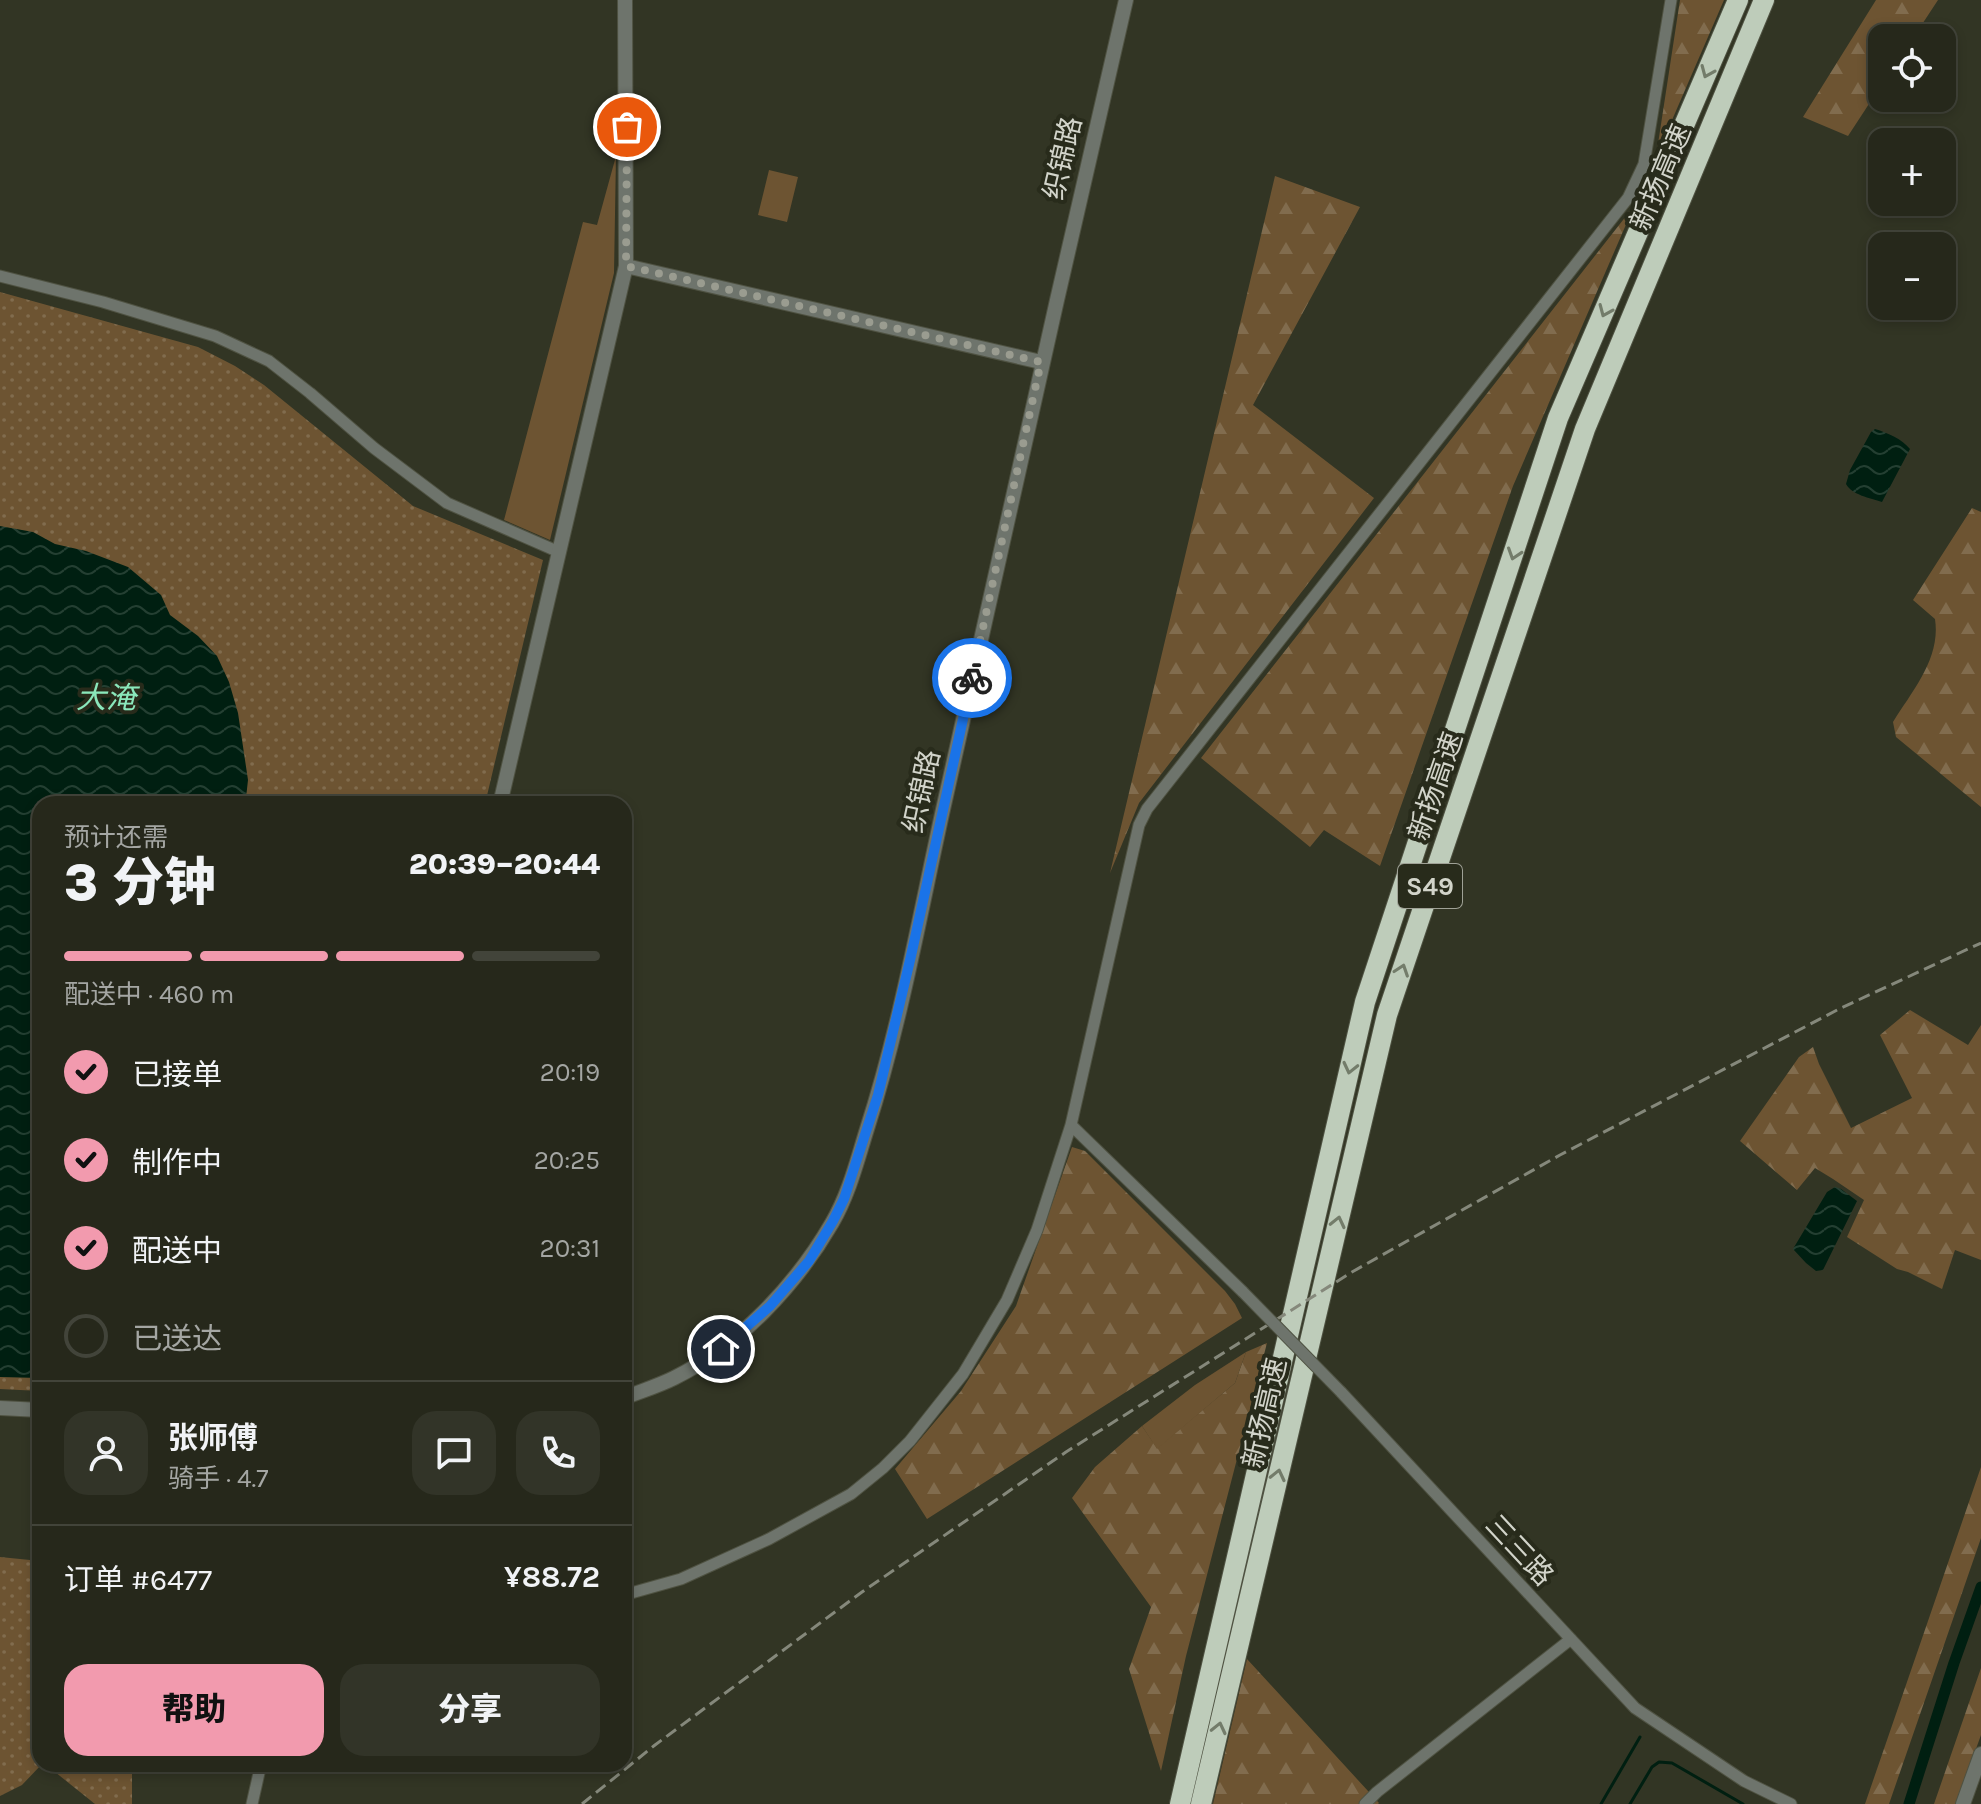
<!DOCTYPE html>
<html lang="zh">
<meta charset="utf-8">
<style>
body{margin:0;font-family:Karla,"Noto Sans SC",sans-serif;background:#323428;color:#f1f3f6;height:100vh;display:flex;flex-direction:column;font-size:30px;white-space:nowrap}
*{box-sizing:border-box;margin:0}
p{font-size:26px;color:#a4a6a3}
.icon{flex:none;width:44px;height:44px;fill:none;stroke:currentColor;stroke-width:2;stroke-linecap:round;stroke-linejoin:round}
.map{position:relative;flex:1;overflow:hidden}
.panel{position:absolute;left:32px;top:796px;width:600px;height:976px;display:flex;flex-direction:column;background:#26281b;border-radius:24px;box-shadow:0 4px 12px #0003,0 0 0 2px #42443a}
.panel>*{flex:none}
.buttons{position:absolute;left:1868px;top:24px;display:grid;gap:16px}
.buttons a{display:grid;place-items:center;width:88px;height:88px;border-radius:16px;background:#26281b;box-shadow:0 4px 12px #0003,0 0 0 2px #42443a;font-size:40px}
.pin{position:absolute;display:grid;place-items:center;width:68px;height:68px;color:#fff;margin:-34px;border:4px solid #fff;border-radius:50%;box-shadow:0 2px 8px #0007}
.courier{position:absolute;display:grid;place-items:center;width:80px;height:80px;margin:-40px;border:6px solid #1a73e8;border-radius:50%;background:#fff;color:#222;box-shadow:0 2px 10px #0007}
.head em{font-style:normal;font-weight:800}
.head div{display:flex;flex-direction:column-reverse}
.head{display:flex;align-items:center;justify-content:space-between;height:136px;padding:0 32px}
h1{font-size:52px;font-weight:800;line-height:60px}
.bar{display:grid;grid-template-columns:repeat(4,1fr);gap:12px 8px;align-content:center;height:96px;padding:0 32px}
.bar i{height:10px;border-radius:6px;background:#42443a}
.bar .on{background:#f29aae}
.bar p{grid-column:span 4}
.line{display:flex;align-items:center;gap:20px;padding:0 32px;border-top:2px solid #42443a}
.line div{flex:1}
.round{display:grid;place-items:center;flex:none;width:84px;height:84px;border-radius:24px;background:#323428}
ol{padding:0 32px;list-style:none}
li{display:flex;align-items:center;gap:24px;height:88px}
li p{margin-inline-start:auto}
li .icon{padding:8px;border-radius:50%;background:#f29aae;color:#111;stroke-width:4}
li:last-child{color:#a4a6a3}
li i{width:44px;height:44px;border:4px solid #42443a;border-radius:50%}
.action{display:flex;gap:16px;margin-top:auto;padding:16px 32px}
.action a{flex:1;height:92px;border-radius:24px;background:#f29aae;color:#111;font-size:32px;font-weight:800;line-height:92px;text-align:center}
.action a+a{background:#323428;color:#f1f3f6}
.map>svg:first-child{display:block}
.grass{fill:url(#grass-dots)}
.forest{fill:url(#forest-firs)}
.garden{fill:#6d5432}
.water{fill:url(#water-waves)}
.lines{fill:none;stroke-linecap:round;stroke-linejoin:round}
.stream{stroke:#001f11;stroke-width:3}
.canal{stroke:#001f11;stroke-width:11}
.minor-casing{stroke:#4f5242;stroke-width:13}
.tertiary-casing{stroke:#4f5242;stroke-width:16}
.motorway-casing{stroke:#4f5242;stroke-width:22}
.minor{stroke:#6e746c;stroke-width:11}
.tertiary{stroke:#6e746c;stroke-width:14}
.motorway{stroke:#beccba;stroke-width:20}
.rail{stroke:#85887b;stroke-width:3;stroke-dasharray:12 6;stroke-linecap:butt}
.minor-bridge-casing{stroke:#4f5242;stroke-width:13;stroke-linecap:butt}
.minor-bridge{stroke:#6e746c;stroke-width:11}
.oneway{stroke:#737c6a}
.done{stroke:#9a9c90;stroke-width:8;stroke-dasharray:0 14.4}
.route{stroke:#1a73e8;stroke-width:10}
.labels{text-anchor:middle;stroke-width:8;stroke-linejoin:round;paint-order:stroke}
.shield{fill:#282b1b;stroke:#9fa196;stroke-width:2}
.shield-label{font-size:26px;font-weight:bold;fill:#d2d4ca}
.street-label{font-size:28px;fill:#d2d4ca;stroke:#282b1b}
.water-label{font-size:30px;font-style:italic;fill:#8ae7bb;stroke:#282b1b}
</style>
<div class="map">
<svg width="1981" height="1804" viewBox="0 0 1981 1804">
<defs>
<pattern id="grass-dots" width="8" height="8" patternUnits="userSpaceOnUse" patternTransform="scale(2)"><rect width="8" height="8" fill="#6d5432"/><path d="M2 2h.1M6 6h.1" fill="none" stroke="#816c4e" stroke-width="1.8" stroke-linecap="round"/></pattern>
<pattern id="forest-firs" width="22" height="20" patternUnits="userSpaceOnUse" patternTransform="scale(2)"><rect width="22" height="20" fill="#6d5432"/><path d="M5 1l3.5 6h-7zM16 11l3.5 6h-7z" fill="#816c4e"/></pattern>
<pattern id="water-waves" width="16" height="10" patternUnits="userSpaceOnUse" patternTransform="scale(2)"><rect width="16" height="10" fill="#001f11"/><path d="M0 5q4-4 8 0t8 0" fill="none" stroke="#243f32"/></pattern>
</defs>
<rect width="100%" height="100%" fill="#323524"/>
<path class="grass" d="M0,292l198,55 37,19 29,19 149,121 130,54 -58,244h-445v587l-40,-2z
M0,1557l40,4v203h2l-20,21 -22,11z
M45,1764h87v40h-37z"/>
<path class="forest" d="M1680,0h44l-68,157z
M1876,0h62l-25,38h-31v46l-34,52 -45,-19z
M1275,176l85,31 -107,198 121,93 -235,305 -29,70z
M1634,206l-121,280 -133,380 -56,-36 -14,17 -109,-89z
M1972,508l9,4v295l-85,-70 -3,-15c20,-32 48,-64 42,-103l-22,-19z
M1910,1010l58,35 13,-20v235l-26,-10 -13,39 -34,-17 -11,-3 -50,-32 17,-37 -31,-21 -18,-11 -18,22 -57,-49 59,-84 14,-10 6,17 32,64 61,-30 -32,-63z
M1072,1147l13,4 140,140 10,13 7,14 -315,201 -32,-50 66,-78 55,-85z
M1267,1343l-81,313 -25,115 -32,-102 22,-62 -79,-109 23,-31 47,-41 15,22 78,-65 11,-31z
M1981,1467v71l-92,266h-24z
M1247,1659l132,144 -1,1h-165z
M1981,1668v67l-25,69h-22z"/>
<path class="garden" d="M616,156l-2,117 -64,267 -46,-20 79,-298 14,3z
M769,170l29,7 -11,45 -29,-7z
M1246,1352l-11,31 -78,66 -15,-23 53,-41z"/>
<path class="water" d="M1875,429c13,4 27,10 35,20l-28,53c-12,-4 -30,-7 -36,-18l4,-14 21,-38z
M0,526l33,6 22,12 31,7 42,16 33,28 9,20 28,21 19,20 12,26 9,31 10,67 -2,18 -3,6h-203v574l-40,-1z
M1835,1187l6,2 16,12 -34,69 -7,1 -10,-8 -13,-14 34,-57z"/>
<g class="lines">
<path class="stream" d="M1601,1804l39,-67
M1630,1804l22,-37 7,-5 13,1 71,41"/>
<path class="canal" d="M1909,1804l45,-141 27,-76"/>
<g class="minor-casing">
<path id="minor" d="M0,276l103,26 112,34 54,25 41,32 64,55 73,55 112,49
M1071,1125l172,167
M1341,1392l294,316 109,73 47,23
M624,1595l57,-16 88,-40 82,-45 32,-26 27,-27 53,-67 44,-74 30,-70 34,-105 68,-300 8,-16 481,-611 16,-34 27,-164
M252,1804l9,-40
M1365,1804l12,-12 194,-153"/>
</g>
<g class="tertiary-casing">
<path id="tertiary" d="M626,266l415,96
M500,804l126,-538 -1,-266
M624,1398c17,-7 34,-12 50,-20 65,-32 122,-93 158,-155 17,-29 25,-62 35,-94 33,-103 52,-210 75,-315 60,-272 121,-543 184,-814
M0,1408l40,2
M1963,1804l18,-50"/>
</g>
<g class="motorway-casing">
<path id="motorway" d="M1180,1804l185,-802 193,-584 180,-418
M1201,1804l186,-789 198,-586 179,-429"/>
</g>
<use href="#minor" class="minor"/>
<use href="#tertiary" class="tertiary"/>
<use href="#motorway" class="motorway"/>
<path class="rail" d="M582,1804l73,-59 207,-153 204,-140 286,-180 208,-117 281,-147 140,-65"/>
<g class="minor-bridge-casing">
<path id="minor-bridge" d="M1243,1292l98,100"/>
</g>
<use href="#minor-bridge" class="minor-bridge"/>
</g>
<defs><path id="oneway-chevron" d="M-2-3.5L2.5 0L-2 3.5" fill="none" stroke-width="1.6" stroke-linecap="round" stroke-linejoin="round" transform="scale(2)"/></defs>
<g class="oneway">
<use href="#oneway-chevron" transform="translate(1707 72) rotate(113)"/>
<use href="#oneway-chevron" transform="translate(1605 311) rotate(113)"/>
<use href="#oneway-chevron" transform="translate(1514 554) rotate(108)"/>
<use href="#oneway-chevron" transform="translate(1402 970) rotate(-71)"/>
<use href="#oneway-chevron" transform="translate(1350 1068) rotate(103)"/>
<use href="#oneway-chevron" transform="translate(1338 1222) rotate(-77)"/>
<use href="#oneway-chevron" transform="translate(1278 1475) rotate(-77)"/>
<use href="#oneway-chevron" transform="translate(1219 1728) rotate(-77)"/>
</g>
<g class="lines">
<path class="done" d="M627,127l-1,139 415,96 -69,316"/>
<path class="route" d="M721,1349l49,-43 39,-45 24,-40 11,-22 34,-104 33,-139 61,-278"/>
</g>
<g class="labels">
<rect class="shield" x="1398" y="864" width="64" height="44" rx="6"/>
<g class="shield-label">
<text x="1430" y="895">S49</text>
</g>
<g class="street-label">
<text transform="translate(1062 158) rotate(-77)" y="10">织锦路</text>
<text transform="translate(1660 177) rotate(-67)" y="10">新扬高速</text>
<text transform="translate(1435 786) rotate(-71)" y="10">新扬高速</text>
<text transform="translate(921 791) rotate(-78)" y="10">织锦路</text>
<text transform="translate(1264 1413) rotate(-77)" y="10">新扬高速</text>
<text transform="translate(1520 1550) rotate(47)" y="10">三三路</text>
</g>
<g class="water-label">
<text x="106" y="708">大淹</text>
</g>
</g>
</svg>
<div class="buttons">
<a><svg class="icon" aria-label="locate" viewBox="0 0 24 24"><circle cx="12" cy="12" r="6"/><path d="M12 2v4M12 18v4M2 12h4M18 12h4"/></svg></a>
<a>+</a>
<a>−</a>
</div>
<div class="pin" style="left:627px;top:127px;background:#ea580c"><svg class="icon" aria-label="bag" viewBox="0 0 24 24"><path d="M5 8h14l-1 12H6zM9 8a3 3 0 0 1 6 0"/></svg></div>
<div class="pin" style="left:721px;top:1349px;background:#1f2937"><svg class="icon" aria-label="home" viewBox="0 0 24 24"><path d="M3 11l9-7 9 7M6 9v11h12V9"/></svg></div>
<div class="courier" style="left:972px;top:678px"><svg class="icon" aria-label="bike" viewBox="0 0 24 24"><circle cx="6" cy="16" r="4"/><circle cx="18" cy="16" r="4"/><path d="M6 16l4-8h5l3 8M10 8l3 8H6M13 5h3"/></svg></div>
<section class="panel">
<div class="head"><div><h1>3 分钟</h1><p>预计还需</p></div><em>20:39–20:44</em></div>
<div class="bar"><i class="on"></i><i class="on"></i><i class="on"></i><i></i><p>配送中 · 460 m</p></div>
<ol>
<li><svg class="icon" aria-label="check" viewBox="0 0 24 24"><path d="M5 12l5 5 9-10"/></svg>已接单<p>20:19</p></li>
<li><svg class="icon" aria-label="check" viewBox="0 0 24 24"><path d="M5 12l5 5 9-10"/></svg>制作中<p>20:25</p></li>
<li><svg class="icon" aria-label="check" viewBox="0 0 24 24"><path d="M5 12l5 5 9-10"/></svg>配送中<p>20:31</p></li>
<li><i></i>已送达</li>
</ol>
<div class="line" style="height:144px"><a class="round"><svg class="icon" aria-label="person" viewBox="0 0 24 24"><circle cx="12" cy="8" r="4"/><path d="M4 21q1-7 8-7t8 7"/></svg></a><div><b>张师傅</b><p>骑手 · 4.7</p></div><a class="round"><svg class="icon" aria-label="chat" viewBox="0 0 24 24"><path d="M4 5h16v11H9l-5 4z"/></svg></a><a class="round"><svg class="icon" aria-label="phone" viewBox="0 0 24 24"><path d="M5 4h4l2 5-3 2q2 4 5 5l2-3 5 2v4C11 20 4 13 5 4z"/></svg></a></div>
<div class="line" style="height:104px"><div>订单 #6477</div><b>¥88.72</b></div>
<div class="action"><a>帮助</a><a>分享</a></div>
</section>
</div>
